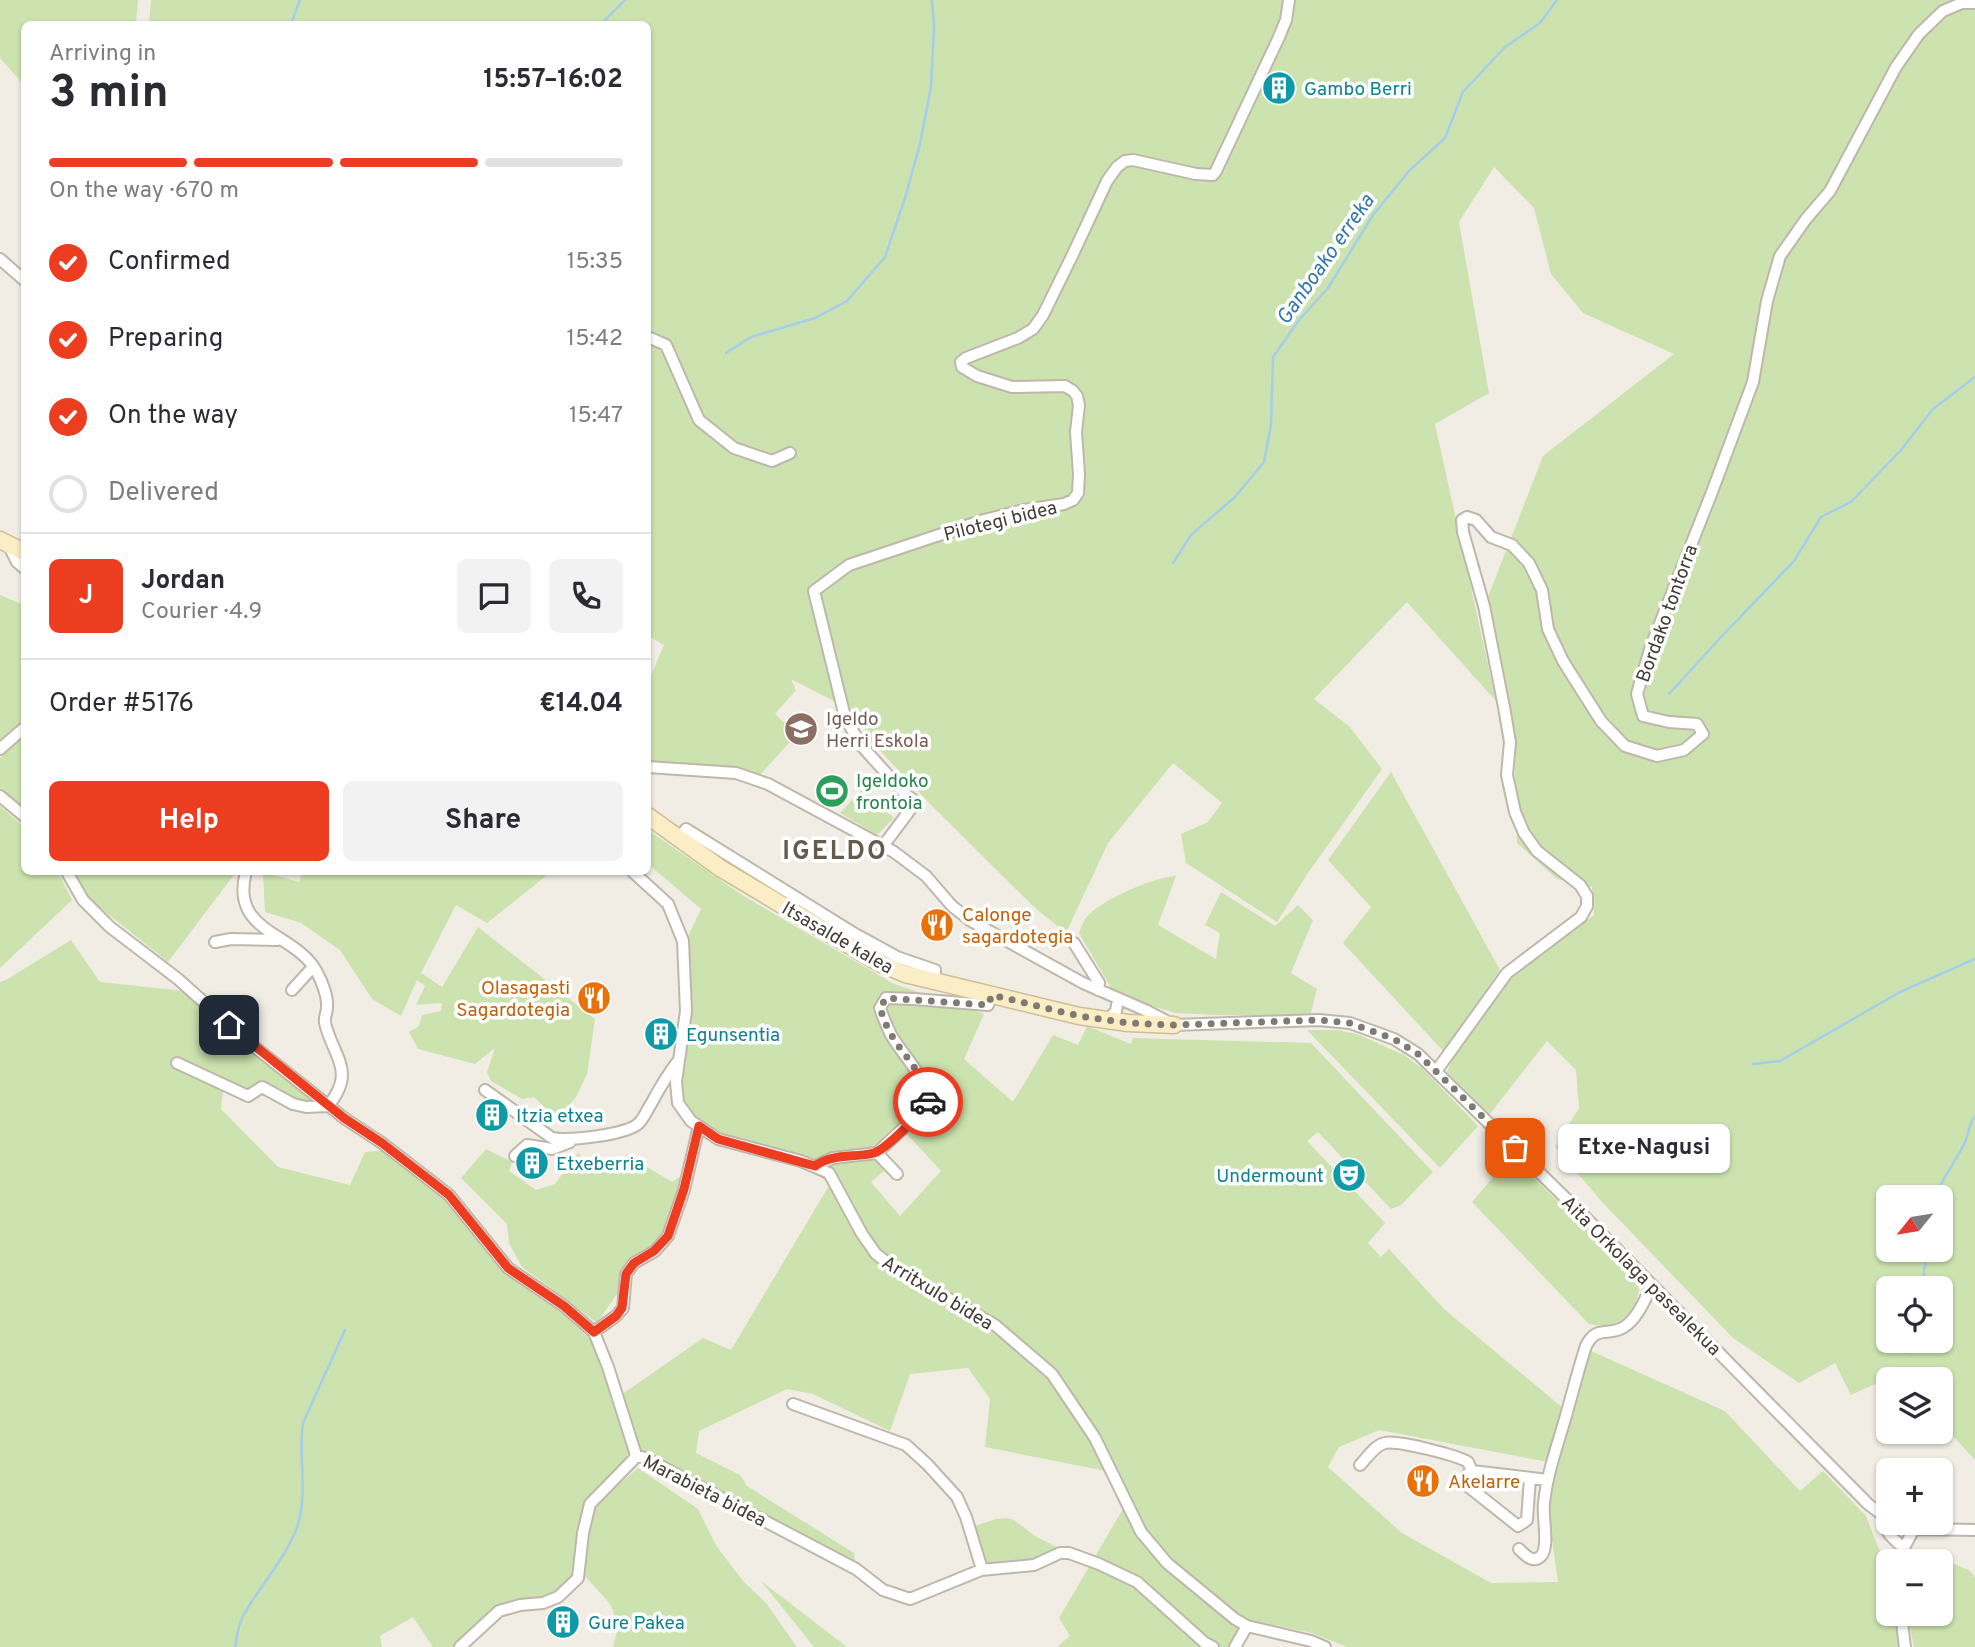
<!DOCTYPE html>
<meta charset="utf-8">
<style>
body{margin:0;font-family:Overpass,sans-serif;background:#f2f2f3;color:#2b2b33;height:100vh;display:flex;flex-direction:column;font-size:26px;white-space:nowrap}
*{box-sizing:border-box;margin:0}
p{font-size:23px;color:#7c7c81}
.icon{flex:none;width:38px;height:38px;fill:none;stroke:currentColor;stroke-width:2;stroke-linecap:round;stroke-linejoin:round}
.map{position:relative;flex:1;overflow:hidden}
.drawer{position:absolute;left:21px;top:21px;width:630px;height:854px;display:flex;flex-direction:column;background:#fff;border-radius:10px;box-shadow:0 2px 5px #0004}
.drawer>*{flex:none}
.needle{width:46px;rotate:240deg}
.controls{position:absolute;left:1876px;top:1185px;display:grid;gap:14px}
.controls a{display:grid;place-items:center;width:77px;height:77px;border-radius:10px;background:#fff;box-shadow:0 2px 5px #0004;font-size:35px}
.pin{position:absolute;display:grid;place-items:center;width:60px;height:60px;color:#fff;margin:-30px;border-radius:14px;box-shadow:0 4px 10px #0006}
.courier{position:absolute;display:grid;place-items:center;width:70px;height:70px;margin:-35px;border:5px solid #ec3d21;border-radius:50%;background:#fff;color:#222;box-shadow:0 2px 9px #0007}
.bubble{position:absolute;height:49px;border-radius:10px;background:#fff;box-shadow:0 2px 5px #0004;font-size:23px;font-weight:700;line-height:49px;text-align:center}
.headline em{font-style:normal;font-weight:700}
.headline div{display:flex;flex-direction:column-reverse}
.headline{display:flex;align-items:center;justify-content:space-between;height:119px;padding:0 28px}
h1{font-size:46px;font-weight:700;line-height:52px}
.bar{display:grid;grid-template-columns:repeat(4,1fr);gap:10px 7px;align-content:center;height:84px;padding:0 28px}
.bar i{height:9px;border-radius:5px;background:#e1e1e2}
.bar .active{background:#ec3d21}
.bar p{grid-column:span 4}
.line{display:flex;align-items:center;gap:18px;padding:0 28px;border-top:2px solid #e1e1e2}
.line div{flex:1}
.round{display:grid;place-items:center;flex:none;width:74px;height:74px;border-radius:10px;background:#f2f2f3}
ol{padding:0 28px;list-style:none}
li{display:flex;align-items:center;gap:21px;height:77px}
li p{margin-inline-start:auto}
li .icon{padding:7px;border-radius:50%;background:#ec3d21;color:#fff;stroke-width:4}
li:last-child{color:#7c7c81}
li i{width:38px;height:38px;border:4px solid #e1e1e2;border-radius:50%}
.action{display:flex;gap:14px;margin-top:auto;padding:14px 28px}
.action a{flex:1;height:80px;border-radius:10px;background:#ec3d21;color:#fff;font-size:28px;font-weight:700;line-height:80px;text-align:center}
.action a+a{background:#f2f2f3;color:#2b2b33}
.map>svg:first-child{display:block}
.green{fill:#cce3af;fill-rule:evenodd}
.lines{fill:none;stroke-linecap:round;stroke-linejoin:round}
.stream{stroke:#a4cfeb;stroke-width:2.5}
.street-casing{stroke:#bfb7ab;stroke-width:14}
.secondary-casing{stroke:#cebf97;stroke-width:19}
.street{stroke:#fff;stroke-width:10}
.secondary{stroke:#fbedc5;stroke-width:16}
.done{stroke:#807b72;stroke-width:7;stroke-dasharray:0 12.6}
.route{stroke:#ec3d21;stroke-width:9}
.labels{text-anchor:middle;stroke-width:7;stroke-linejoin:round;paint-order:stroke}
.culture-label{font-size:19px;fill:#0d838f;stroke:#fff;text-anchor:start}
.street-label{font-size:19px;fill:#433d35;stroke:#fff}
.education-label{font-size:19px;fill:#785e54;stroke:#fff;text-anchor:start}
.leisure-label{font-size:19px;fill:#27864d;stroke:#fff;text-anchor:start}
.food-label{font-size:19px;fill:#c56008;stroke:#fff;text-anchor:start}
.water-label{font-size:21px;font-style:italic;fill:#3578a7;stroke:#fff}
.district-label{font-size:26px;font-weight:bold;letter-spacing:2px;fill:#655b4d;stroke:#fff}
</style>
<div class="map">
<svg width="1975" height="1647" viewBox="0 0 1975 1647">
<rect width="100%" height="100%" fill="#f1ede4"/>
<path class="green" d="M0,0h138l-2,24h-112v61l-24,-27z
M151,0h1824v1460l-34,-37v-44h-27l-6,-10 -57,26 -16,-32 -36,20 -66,-45 -130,-135 -48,-56 24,-39 -3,-38 -29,-29 -58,74 -42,-43 9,-22 53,-71 85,-64 -2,-28 -35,-8 -40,-36 -3,-101 -28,-140 57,-146 131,-102 -91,-41 -32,-39 -17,-66 -40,-41 -35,55 30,171 -54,31 61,277 -89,-99 -93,97 36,28 32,42 -74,104 -31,49 -91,-59 -5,-29 27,-12 14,-19 -49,-40 -65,80 -42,90 -32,-26 -104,-103 -58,-62 -17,-30 -64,-33 5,11 -21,24 22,20 -37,41c-34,-15 -51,-6 -84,-9 -10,-1 -19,-4 -28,-5v-78l16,-38 -16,-9v-612h-499zM1888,1197h53v53h-53zM1888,1288h53v52h-53z
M0,595l24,10v114l-24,21z
M24,737v74l-24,-23v-30z
M1391,772l109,198 -56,82 -101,-109 28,-36 -43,-47z
M862,789l32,29 -17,17 -37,-22z
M0,806l24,21v45h34l14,28 -72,68z
M648,830l94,65 152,89 90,30 -20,45 49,43 40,-67 25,10 9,-19 44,18 2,-6 178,5 122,129 -32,33 -10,4 -73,-77 -11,9 78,82 -17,20 13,14 8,-8 55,60 119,99 -15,54 -169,-32 -40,17 -11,20 74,66 89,50 67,-1 -11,-77 44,-154 134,60 75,80 23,-20 43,45 17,43 5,25v30h6l6,33h-553l-35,-14 -68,-14 -15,28h-172l13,-11 -11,-18 71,-121 -14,-24 -131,-26 5,-48 -22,-31 -58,6 -20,57 -77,-37 -26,-5 -88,42 -3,22 44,22 7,11 107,67 1,11 -215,-113 -19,-56 82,-57 28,12 99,-166 -44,-32 -66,-17 -25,-17 -11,-17 -1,-20 8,-74 -4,-68 14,-30 -53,-45zM905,1132l36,39 -41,45 -29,-34 13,-11 -10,-13z
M73,872h163l-68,90 -80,-64z
M263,872l36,10 3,-10h249l-64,51 -31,-18 -35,68 21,14 36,-60 117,92 -8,55 -11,23 -19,22 -23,-22 -12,2 -31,-18 -4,-9 8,-24 -20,16 -57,-15 -9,-17 10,-6 3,-11 19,-4 1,-8 -26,2 9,-19 -8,-6 -16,36 -29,-17 -32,-49 -39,-27 -36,-11z
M1176,876l-18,49 58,34 4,-26 -15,-8 16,-33 54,34 23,-21 15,15 -22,53 26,16 -7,27 -95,-1 -39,-2 -25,-7 -40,-18 -32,-55c2,-5 4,-11 7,-15 14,-18 68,-41 90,-42z
M71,940l29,42 85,9 133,111 -25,-2 -33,-18 -13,9 -24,-1 -2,19 57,58 72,18 15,-33 24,-2 59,46 59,73 83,65 39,118 -6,12 -37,37 -9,32 -2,36 -5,10 -16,15 -19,6 -32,5 -17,9 -34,33h-19l-20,-30 -33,19 2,11h-382v-665l6,-2z
M1307,1030h30l20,4 47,21 18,13 56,58 -38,42z
M486,1149l26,13 -3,9 27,19 19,-6 23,-31 20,20 29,-18 45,27 12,-8 -17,56 -12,17 -32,20 -2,21 -24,35 -75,-56 -13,-24 -2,-19 -46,-46z
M1511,1156l128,124c2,31 -19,51 -50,44l-117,-122z
M638,1468l60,41 19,38 26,34 23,22 31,44h-184l5,-20 -7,-22 -26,-29 2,-42 9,-30z
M1007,1518l7,2 21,16 26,13 -30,13 -46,3 -11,-39 22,-7z
M1920,1550l49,20 6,7v70h-61l-7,-33h34v-53h-33z
M761,1581l86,66h-33z"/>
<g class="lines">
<path class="stream" d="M291,24l9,-24
M601,24l24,-24
M726,353l25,-16 64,-19 32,-17 38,-44 20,-59 15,-54 11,-57 3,-59 -2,-28
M1173,563l18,-28 44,-38 29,-35 7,-37 2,-68 26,-37 29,-32 45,-73 36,-44 36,-33 18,-46 42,-45 35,-24 17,-23
M1669,694l53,-58 72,-75 27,-44 30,-15 50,-52 32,-41 42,-32
M1753,1064l27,-3 120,-69 75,-33
M1934,1197c9,-19 22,-36 31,-55 5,-11 2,-14 10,-26
M1924,1288v-17l4,-21
M1910,1353l3,-13
M235,1647c2,-10 3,-22 8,-31 17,-31 44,-58 55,-92 10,-33 0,-67 5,-101l42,-93"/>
<g class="street-casing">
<path id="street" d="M0,259l24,21
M648,337l18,8 33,75 35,28 38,13 18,-8
M8,544l9,18 7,6
M0,749l24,-21
M648,767l88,6 32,11 126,68 32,24 26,30 19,15 112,62 62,27 29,15 145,-5 31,3 44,16 24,15 167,163 283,287 20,15
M0,796l24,20
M679,839l7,-10 169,105 42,23 38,13 -1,12
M883,846l33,-44 -12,-9 -44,-49 -15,-27 -31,-126 35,-26 135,-45 40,-10 40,-6 9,-4 5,-7 1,-19 -3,-42 3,-27 -2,-9 -4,-5 -8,-5 -53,1 -35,-11 -15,-9 -1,-5 5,-4 52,-20 15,-9 10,-14 30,-61 34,-73 10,-14 8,-6 8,-1 63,14 17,1 3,-4 63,-134 7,-17 3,-20
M67,872l16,28 27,27 68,52 68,61 98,78 38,25 67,52 59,73 56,38 30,26 14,35 28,88 11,4 209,110 27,21 27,9 71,-29 53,-5 26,-12h9l30,11 38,18 68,61 8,4
M633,872l35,32 15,37 3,70 -10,71 2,21 13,18 27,18 83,22 28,12 33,61 14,20 20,15 99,56 57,49 43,64 46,94 26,31 68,56 12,7 64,15 14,6
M215,942l16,-3 47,1
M1074,943l25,40 -1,7
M292,990l21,-23
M1107,1021l9,-10 2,-12
M177,1063l71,33 14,-9 31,17 13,3 22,-1c29,-35 5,-49 -3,-83 -1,-7 2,-9 2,-16 1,-12 -7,-31 -14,-41 -24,-34 -83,-36 -67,-94
M1437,1070l70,-97 74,-56 6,-11v-10l-7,-11 -43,-34 -13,-18 -9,-21 -8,-37 3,-33 -6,-35 -20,-101 -21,-74 -1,-12 5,-3 9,3 15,17 21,8 17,18 13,27 6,39 15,32 38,60 24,25 32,10 27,-6 19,-16 -6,-10 -28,-2 -26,-6 -6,-22 14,-48 61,-154 41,-110 14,-81 13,-45 26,-37 24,-28 66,-124 23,-33 24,-23 19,-8h13
M485,1090l67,48c17,3 75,-3 87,-15 5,-5 8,-13 12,-19 8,-15 16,-29 27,-43
M877,1153l20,21
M515,1156l12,-11 25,4 18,-7
M815,1166l18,-8 44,-5 51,-48c0,-27 -24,-48 -37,-70 -4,-9 -8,-17 -11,-27l6,-10 28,1 74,6 4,-10
M594,1332l22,-16 7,-8 3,-34 8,-11 21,-12 13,-15 16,-46 15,-64
M793,1404l113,41 21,19 30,33 9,20 15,49v4
M1360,1465c7,-7 15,-20 25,-22 12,-3 71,12 83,19l4,9 76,9
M1472,1471l-5,4 -2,9 53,42 9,-6 3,-42
M1883,1516c1,16 10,23 21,32
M1896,1522l18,7 61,1
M1519,1549c6,6 14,15 22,7 9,-9 1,-40 3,-53 3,-29 13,-56 21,-84 7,-24 13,-49 21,-73 11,-22 22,-9 38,-19 14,-9 21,-28 28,-42
M1897,1561l17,-32
M1901,1614l4,33
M460,1647l39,-36 21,-6 23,-2 15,-6 20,-19 5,-45 7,-29 43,-44 3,-5
M1235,1647l12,-21"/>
</g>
<g class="secondary-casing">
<path id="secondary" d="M0,540l24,12
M648,816l72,52 159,95 26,11 174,42 49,7 46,2"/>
</g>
<use href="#street" class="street"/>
<use href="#secondary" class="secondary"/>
</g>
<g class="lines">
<path class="done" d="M928,1102c-1,-26 -25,-46 -37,-68 -5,-8 -8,-17 -11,-26l6,-10 102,7 4,-10 87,21 49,7 46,2 145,-5 31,3 44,16 24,15 97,94"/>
<path class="route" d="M229,1025l115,93 38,25 67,52 59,73 56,38 30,26 22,-16 6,-8 4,-34 8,-11 20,-12 14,-15 16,-47 15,-63 19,13 97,27c18,-13 39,-8 59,-13 11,-3 45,-38 54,-48v-3"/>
</g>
<defs>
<g id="building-disc" transform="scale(1.75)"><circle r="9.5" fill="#0f9aa8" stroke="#fff"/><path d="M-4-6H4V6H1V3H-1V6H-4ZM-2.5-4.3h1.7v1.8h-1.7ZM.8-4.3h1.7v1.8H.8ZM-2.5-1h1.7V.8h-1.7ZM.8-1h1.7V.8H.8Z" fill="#fff"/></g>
<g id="school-disc" transform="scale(1.75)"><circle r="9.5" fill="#8d6e63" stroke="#fff"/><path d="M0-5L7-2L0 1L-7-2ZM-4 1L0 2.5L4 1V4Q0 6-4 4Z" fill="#fff"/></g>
<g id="stadium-disc" transform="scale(1.75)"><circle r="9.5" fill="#2e9e5b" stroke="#fff"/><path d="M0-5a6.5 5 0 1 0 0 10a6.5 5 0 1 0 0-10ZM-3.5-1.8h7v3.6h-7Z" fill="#fff"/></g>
<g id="restaurant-disc" transform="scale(1.75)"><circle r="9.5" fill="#e8710a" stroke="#fff"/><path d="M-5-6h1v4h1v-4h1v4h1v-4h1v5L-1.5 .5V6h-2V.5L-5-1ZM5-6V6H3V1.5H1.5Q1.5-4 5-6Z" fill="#fff"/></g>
<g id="theatre-disc" transform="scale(1.75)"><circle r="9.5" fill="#0f9aa8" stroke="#fff"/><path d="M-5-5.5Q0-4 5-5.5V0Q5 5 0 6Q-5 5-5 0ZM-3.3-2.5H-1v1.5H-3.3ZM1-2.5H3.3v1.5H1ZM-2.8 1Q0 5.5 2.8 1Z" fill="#fff"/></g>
</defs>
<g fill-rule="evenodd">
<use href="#building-disc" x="1279" y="88"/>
<use href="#school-disc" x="801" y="729"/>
<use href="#stadium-disc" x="832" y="791"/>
<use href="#restaurant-disc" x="937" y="925"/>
<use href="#restaurant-disc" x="594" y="998"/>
<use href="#building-disc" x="661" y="1034"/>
<use href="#building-disc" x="492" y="1115"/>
<use href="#building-disc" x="532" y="1163"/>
<use href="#theatre-disc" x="1349" y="1175"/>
<use href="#restaurant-disc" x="1423" y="1481"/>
<use href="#building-disc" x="563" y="1622"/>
</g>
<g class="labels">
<g class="culture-label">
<text x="1304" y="95">Gambo Berri</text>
<text x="686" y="1041">Egunsentia</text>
<text x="516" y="1122">Itzia etxea</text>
<text x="556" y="1170">Etxeberria</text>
<text x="1324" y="1182" text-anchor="end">Undermount</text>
<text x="588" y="1629">Gure Pakea</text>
</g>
<g class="street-label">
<text transform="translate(1000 520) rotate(-14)" y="7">Pilotegi bidea</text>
<text transform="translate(1666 613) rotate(-70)" y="7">Bordako tontorra</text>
<text transform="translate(838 937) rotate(30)" y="7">Itsasalde kalea</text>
<text transform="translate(1642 1275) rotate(45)" y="7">Aita Orkolaga pasealekua</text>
<text transform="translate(938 1292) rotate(31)" y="7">Arritxulo bidea</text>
<text transform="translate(705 1490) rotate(27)" y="7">Marabieta bidea</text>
</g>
<g class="education-label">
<text x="826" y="725">Igeldo<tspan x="826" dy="22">Herri Eskola</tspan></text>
</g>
<g class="leisure-label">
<text x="856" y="787">Igeldoko<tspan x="856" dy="22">frontoia</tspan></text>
</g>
<g class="food-label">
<text x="962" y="921">Calonge<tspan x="962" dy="22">sagardotegia</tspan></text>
<text x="570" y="994" text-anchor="end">Olasagasti<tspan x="570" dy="22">Sagardotegia</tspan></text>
<text x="1448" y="1488">Akelarre</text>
</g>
<g class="water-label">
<text transform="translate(1325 259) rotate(-55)" y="7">Ganboako erreka</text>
</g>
<g class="district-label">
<text x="835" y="859">IGELDO</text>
</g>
</g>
</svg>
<div class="controls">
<a><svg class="needle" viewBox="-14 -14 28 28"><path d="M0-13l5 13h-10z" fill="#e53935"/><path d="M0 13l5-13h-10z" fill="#7c7c81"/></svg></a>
<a><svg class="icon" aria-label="locate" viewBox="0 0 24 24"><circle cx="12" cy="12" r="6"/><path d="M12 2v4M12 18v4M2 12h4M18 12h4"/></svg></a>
<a><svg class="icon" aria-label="layers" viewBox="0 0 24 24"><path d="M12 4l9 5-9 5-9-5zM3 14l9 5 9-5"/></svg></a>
<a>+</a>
<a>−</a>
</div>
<div class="pin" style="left:1515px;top:1148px;background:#ea580c"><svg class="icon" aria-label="bag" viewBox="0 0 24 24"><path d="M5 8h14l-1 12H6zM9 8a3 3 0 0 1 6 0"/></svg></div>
<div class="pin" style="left:229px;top:1025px;background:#1f2937"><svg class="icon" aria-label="home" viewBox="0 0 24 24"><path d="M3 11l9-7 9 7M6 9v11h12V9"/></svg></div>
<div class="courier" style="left:928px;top:1102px"><svg class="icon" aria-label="car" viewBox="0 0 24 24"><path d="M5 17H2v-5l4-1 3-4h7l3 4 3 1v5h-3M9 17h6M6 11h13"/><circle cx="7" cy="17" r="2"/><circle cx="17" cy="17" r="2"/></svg></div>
<div class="bubble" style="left:1558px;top:1124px;width:172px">Etxe-Nagusi</div>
<section class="drawer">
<div class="headline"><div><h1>3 min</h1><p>Arriving in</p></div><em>15:57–16:02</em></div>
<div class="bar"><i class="active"></i><i class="active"></i><i class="active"></i><i></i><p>On the way · 670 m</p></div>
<ol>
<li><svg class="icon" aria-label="check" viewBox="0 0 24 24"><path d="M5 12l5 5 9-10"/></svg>Confirmed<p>15:35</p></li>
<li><svg class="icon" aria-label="check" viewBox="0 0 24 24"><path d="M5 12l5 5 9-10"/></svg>Preparing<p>15:42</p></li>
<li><svg class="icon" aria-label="check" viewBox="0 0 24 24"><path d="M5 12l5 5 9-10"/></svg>On the way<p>15:47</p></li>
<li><i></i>Delivered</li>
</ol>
<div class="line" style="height:126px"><b class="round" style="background:#ec3d21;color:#fff">J</b><div><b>Jordan</b><p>Courier · 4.9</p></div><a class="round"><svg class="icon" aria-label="chat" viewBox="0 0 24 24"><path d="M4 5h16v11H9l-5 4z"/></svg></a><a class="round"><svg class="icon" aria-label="phone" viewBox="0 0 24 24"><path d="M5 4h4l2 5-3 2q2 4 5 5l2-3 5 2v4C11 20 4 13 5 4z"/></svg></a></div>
<div class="line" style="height:91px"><div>Order #5176</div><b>€14.04</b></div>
<div class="action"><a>Help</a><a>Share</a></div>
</section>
</div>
